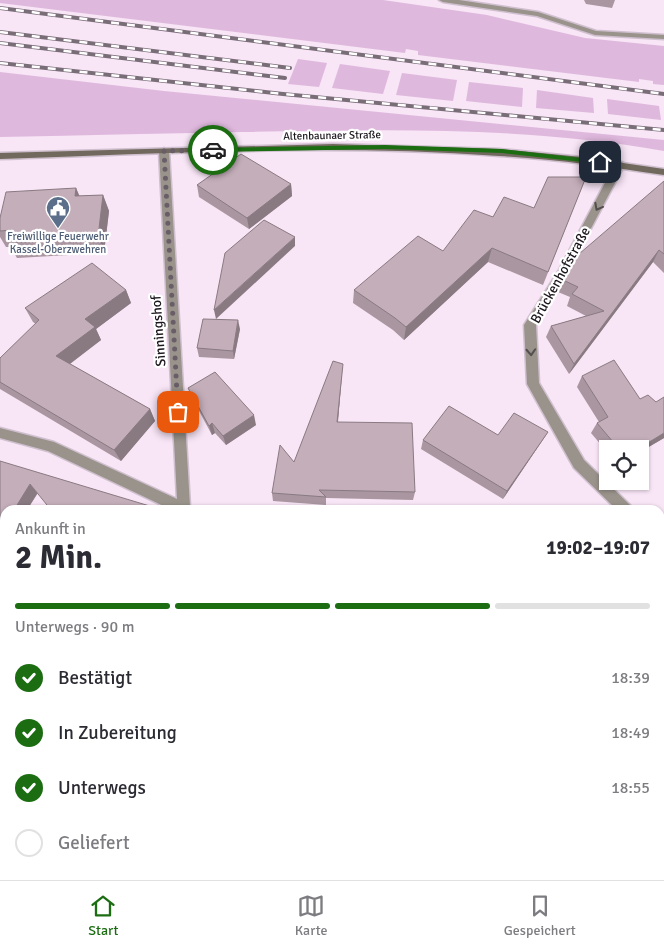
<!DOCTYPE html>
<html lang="de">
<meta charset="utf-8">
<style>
body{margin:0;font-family:Signika,sans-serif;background:#f7f7f7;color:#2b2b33;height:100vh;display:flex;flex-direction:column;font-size:19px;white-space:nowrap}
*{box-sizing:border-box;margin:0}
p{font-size:16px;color:#7c7c81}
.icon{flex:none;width:28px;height:28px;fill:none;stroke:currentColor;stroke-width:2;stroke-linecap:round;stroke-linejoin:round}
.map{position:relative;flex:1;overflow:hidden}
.details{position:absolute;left:0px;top:505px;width:665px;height:375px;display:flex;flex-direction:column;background:#fff;border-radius:15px 15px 0 0;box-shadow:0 1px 4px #0004}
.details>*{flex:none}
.controls{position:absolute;left:599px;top:440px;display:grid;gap:10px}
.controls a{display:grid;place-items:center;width:50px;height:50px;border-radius:0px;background:#fff;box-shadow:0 1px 4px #0004;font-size:25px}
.pin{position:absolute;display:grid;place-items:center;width:42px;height:42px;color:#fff;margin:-21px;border-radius:10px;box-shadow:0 2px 8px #0006}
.courier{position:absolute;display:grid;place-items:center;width:50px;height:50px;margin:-25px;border:4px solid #1c6d12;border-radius:50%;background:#fff;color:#222;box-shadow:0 1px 6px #0007}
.overview em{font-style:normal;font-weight:700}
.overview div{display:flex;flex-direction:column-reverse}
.overview{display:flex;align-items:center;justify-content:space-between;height:85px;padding:0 15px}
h1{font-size:32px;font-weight:700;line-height:38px}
.bar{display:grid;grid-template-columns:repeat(4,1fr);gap:8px 5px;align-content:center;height:60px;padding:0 15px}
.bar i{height:6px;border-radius:4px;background:#e1e1e2}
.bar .on{background:#1c6d12}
.bar p{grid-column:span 4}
ol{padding:0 15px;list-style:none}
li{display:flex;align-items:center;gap:15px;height:55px}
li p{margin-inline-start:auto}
li .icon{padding:5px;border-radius:50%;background:#1c6d12;color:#fff;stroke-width:4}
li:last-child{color:#7c7c81}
li i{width:28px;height:28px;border:2px solid #e1e1e2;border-radius:50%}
.tab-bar{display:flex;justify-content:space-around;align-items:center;height:70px;border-top:1px solid #e1e1e2;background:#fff;font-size:14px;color:#7c7c81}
.tab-bar a{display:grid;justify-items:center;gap:2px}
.tab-bar .on{color:#1c6d12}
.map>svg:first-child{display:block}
.green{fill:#dfb8de}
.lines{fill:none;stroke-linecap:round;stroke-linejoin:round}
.minor-casing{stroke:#d0c0cf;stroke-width:3}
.secondary-casing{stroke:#d0c0cf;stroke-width:3}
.minor{fill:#99938b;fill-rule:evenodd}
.secondary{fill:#71695d;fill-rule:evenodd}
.rail-casing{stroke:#796d78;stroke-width:4}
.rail{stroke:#fff;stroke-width:2.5;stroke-dasharray:8;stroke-linecap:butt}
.wall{fill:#a996a0}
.shaded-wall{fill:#897a82}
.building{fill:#c4aeba;stroke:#897a82}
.oneway{stroke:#544e4e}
.route{fill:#1c6d12}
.done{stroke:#695e68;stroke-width:5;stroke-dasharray:0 9}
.labels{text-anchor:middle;stroke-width:4.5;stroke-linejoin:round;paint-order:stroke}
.far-street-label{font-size:11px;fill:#1c161c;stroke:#fff}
.far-service-label{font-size:11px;fill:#4e5e75;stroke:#fff}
.street-label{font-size:14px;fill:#1c161c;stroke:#fff}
</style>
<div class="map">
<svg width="664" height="880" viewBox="0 0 664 880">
<rect width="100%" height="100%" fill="#f8e5f6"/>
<path class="green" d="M0,0h383l104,15 98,23 79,8v39l-11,-1v-3l-14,-2v3l-221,-27v-4l-12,-2 -1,4 -405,-50z
M298,59l29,4 -8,24 -31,-3z
M340,64l50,7 -7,23 -51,-6z
M0,72l164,19 500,49v11c-117,-21 -236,-22 -354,-20 -103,1 -207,4 -310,6z
M402,73l55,7 -4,21 -57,-6z
M469,82l54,6 -1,19 -56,-6z
M537,90l56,8 1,15 -58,-5z
M607,99l52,7 2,14 -53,-6z"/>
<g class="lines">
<g class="minor-casing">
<path id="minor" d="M439,0h20l79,12 58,19 68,4v4l-69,-4 -58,-19 -94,-14z
M164,148l5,3 21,355 3,4h-21l-124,-59 -48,-13v-10l54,14 123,57 -18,-348z
M620,161l5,3 -57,108 -32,53 3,58 45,77 47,46 2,4h-16l-43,-42 -47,-84 -3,-59 35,-55 56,-106z
M660,536l4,1v15l-4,-1z
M660,558l4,2v14l-4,-2z
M664,845v20l-4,2v-21z
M364,875h18l2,5h-18z
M632,875h21l-2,5h-21z"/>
</g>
<g class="secondary-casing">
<path id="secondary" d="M333,144l166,5 83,8 82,12v6c-55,-8 -110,-16 -165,-19 -166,-12 -333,-3 -499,3v-6z"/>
</g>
<use href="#minor" class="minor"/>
<use href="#secondary" class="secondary"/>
<g class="rail-casing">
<path id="rail" d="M0,8l664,86
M0,32l290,36
M0,43l285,35
M0,63l283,31 381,36"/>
</g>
<use href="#rail" class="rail"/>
</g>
<path class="wall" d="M584,0h31l-3,8 -26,-4z
M586,177l-43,108 -55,-23 -84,78 -11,-10 -40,-27 1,-13 89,-39 50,-34 41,-9z
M664,181v92l-11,-11 -84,112 -23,-37 5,-11 35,-10 -19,-10 3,-9 -12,-5 5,-12z
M291,184l1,12 -43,33 -50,-32 -2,-12z
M76,188l3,8 24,-1 6,16 -5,42 -87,5 -7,-11h-4l-6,-10v-19z
M126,290l5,13 -35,26 5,11 -31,24 80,45 5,12 -34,40 -121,-72v-31l36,-34 -3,-2 -8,-14z
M240,329l-6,30 -35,-2 -2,-9z
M342,374l-4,48 77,70 -2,8 -87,-2v7l-53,-4 -1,-8 22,-31z
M582,376l58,23 16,3 8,36 -24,14v-3h-32v4l-17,-20 6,-10 2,-1 -22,-35z
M188,388l68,37 -30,20 -11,-12 -3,2 -20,-37z
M548,432l-6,9 -39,58 -82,-50 2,-9z
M0,461l38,32 -11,17h-22v13l-5,-2z
M486,875h88l-7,5h-79z"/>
<path class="shaded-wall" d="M291,184l1,12 -43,33 -2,-11z
M76,188l7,16 -8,-8z
M103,195l6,16 -5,42 -6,-16z
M295,237v9l-79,73 -2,-9z
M492,248l-4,14 -84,78 2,-13z
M659,250l-6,12 -84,112 5,-10z
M126,290l5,13 -35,26 5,11 -38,29 -7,-13 29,-37z
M238,320l2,9 -6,30 -1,-8z
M343,364l-1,10 -5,57v-9z
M150,409l5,12 -34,40 -7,-11z
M254,415l2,10 -30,20 -3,-9z
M212,423l3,10 -3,2 -3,-9z
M548,432l-6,9 -39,58 4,-8z
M664,433v5l-24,14v-3h-2z
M30,484l8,8 -11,18h-13z
M178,875h10l7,5h-9z"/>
<path class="building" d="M241,154l50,30 -44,34 -50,-33z
M548,177h38l-38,95 -56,-24 -86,79 -11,-9 -41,-28 64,-54 25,15 31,-41 19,7 11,-20 30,11z
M664,181v73l-5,-4 -85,114 -23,-38 53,-15 -32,-17 6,-7 -15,-7 16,-26z
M76,188l-1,8 28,-1 -5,42 -90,6 3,-13 -11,1v-13l6,-26z
M264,220l31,17 -81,73 11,-57z
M92,263l34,27 -41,29 10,8 -39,29 94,53 -36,41 -114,-68v-24l39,-38 -14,-12z
M203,319l35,1 -5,31 -36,-3z
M614,360l26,39 8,-4 8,7 8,-5v36l-26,16h-19l-22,-26 11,-6 -26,-41z
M333,361l10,3 -6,58 75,1 3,69 -96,-2 7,7 -54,-4 8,-48 14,17z
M215,372l39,43 -31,21 -11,-13 -3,3 -21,-38z
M449,406l49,29 16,-22 34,19 -41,59 -84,-51z
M0,461l163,49h-112l-21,-26 -16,26h-9v8l-5,-2z
M660,764l4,6v34l-4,3z
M19,875h159l8,5h-166z
M492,875h82l-7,5h-73z"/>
<defs><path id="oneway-chevron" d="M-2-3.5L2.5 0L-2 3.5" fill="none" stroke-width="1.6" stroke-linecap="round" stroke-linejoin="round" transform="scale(1.25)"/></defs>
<g class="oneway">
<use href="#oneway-chevron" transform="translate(598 207) rotate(118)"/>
<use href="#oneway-chevron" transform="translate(531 352) rotate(87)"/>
</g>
<path class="route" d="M385,145l117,4 98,11 3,2 -3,2 -98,-11 -117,-4 -172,3 -3,-2 3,-2z"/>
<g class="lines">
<path class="done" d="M178,412l-14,-261 49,-1"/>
</g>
<defs>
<g id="civic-pin" transform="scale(1.25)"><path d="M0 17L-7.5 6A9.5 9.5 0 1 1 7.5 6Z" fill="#5c6f8a" stroke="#fff"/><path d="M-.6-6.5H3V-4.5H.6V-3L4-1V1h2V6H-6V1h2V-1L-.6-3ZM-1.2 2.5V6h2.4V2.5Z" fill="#fff"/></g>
</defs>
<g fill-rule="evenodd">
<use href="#civic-pin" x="58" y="208"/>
</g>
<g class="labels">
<g class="far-street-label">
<text transform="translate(332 135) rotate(-1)" y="4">Altenbaunaer Straße</text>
</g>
<g class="far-service-label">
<text x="58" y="240">Freiwillige Feuerwehr<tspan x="58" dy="13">Kassel-Oberzwehren</tspan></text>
</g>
<g class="street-label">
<text transform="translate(560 275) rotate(-61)" y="5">Brückenhofstraße</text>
<text transform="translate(158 331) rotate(-94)" y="5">Sinningshof</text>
</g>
</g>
</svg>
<div class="controls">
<a><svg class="icon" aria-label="locate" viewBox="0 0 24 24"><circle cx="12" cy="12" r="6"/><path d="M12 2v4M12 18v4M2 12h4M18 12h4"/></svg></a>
</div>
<div class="pin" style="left:178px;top:412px;background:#ea580c"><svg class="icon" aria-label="bag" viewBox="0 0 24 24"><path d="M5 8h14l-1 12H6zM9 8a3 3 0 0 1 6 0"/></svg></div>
<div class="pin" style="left:600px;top:162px;background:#1f2937"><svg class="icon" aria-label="home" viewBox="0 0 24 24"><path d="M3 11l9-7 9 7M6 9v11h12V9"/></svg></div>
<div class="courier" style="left:213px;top:150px"><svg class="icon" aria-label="car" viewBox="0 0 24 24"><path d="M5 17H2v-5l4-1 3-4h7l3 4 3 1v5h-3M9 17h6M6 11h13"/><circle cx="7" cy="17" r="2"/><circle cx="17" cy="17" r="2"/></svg></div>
<section class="details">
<div class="overview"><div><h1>2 Min.</h1><p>Ankunft in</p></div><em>19:02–19:07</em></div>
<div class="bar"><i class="on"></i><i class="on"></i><i class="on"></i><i></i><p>Unterwegs · 90 m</p></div>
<ol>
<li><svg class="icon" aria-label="check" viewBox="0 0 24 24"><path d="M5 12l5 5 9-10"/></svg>Bestätigt<p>18:39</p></li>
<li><svg class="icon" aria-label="check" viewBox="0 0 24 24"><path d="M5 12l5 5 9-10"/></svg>In Zubereitung<p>18:49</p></li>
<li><svg class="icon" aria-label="check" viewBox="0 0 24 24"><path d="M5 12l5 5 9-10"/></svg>Unterwegs<p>18:55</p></li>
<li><i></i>Geliefert</li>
</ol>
</section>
</div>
<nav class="tab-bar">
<a class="on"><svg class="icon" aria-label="home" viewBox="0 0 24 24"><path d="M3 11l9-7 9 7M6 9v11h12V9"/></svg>Start</a>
<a><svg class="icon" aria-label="map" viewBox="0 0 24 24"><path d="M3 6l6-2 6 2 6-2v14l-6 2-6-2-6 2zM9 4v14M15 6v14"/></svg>Karte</a>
<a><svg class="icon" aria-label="saved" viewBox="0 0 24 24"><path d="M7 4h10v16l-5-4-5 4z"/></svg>Gespeichert</a>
</nav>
